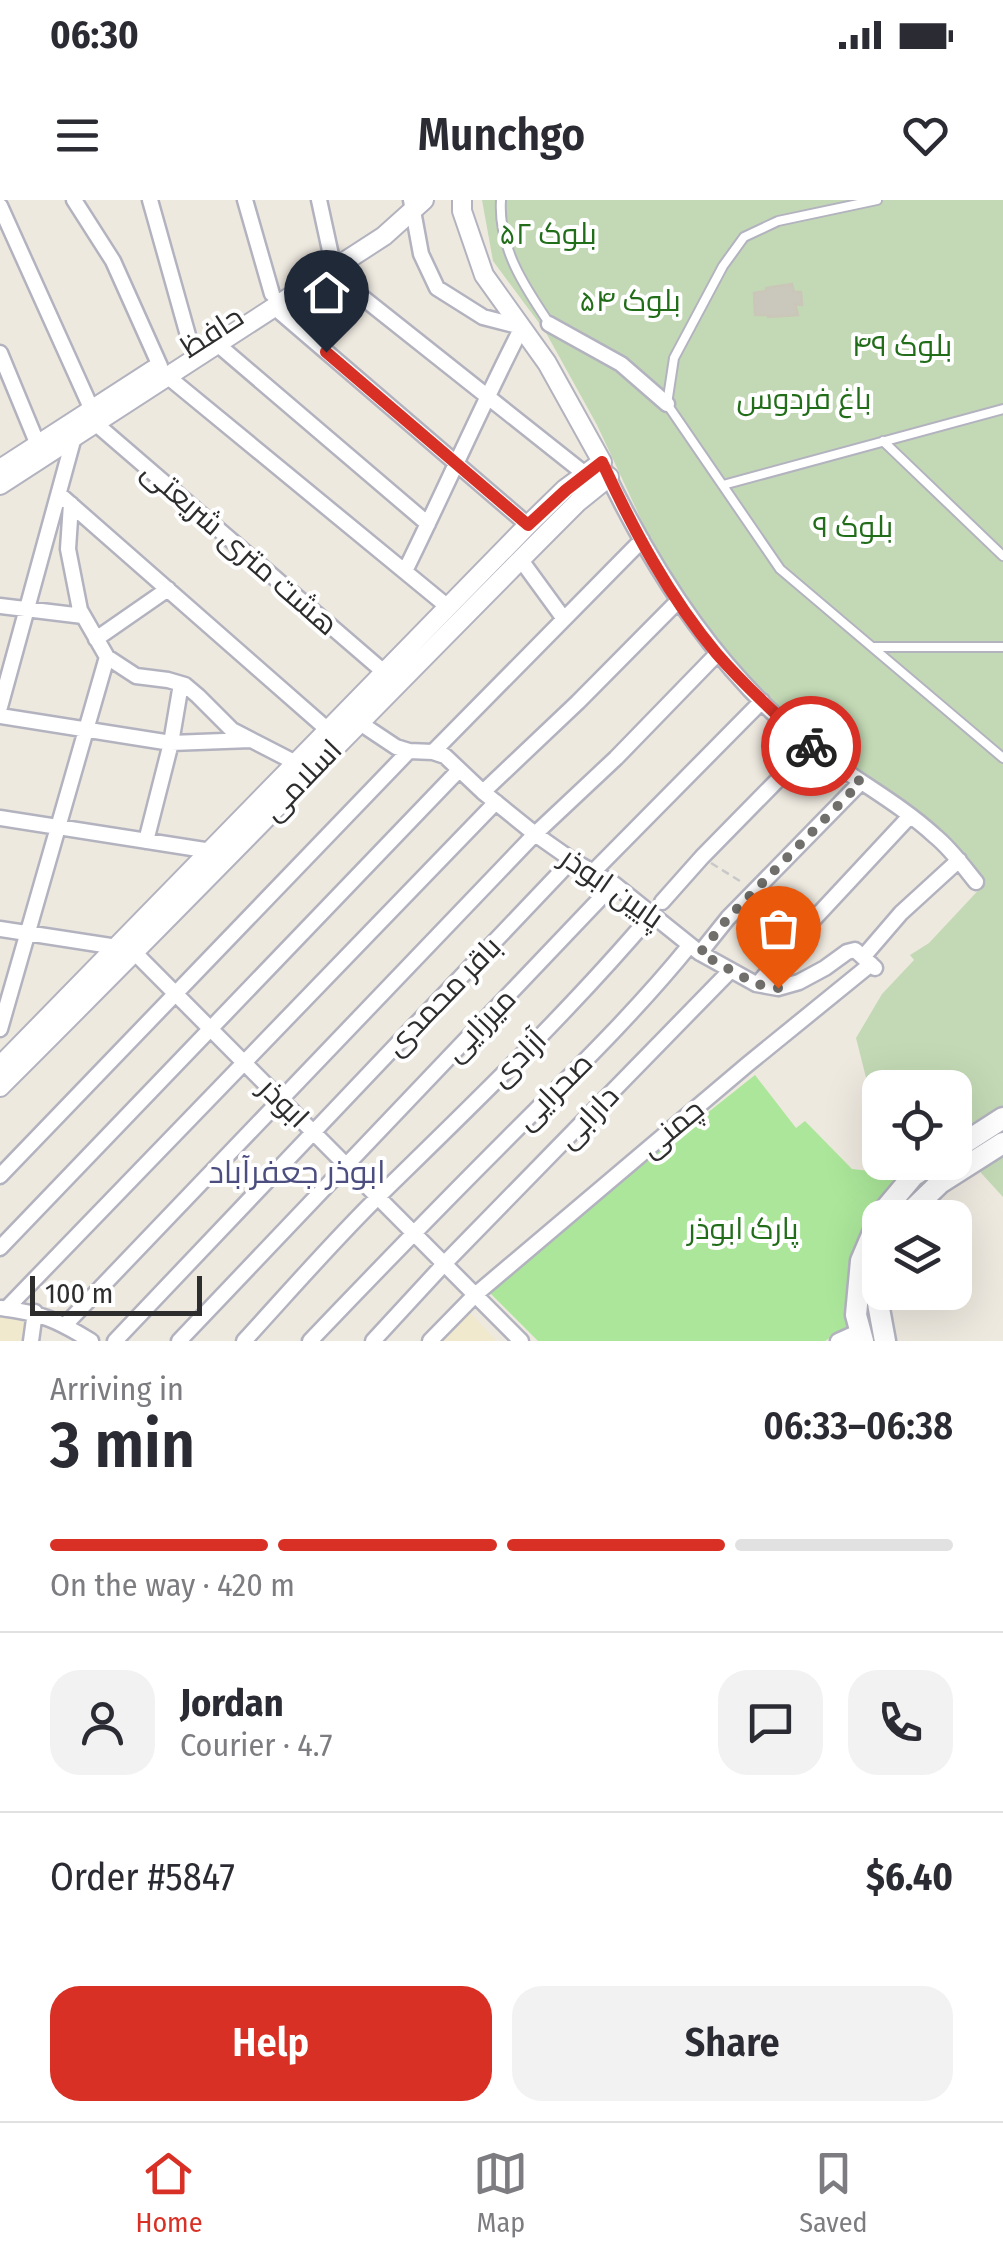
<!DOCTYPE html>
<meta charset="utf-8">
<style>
body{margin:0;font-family:"Fira Sans Condensed",Cairo,sans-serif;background:#f2f2f3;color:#2b2b33;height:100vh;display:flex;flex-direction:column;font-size:38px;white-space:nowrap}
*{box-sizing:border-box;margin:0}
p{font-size:32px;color:#7c7c81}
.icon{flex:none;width:55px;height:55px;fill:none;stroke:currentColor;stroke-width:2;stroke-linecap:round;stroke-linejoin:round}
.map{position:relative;height:1141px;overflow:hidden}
.panel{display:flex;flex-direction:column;background:#fff;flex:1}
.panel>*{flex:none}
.buttons{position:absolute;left:862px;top:870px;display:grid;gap:20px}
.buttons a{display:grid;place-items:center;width:110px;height:110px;border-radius:20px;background:#fff;box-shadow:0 10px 40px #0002;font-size:50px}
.scale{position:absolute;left:30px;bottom:25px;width:172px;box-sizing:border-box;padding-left:10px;border:5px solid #2d2d2d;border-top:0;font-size:28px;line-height:35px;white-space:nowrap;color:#2d2d2d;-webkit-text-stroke:8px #fff;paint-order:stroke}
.pin{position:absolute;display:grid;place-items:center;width:85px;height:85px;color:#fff;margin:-102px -42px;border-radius:50% 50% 50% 0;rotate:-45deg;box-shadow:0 0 10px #0007}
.pin .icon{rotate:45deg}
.courier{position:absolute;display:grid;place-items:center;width:100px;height:100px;margin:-50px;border:8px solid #d93025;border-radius:50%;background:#fff;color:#222;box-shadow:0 2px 12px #0007}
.head em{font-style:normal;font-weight:600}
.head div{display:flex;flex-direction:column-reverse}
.head{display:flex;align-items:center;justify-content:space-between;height:170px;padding:0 50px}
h1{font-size:65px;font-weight:600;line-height:75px}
.bar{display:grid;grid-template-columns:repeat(4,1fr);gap:15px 10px;align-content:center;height:120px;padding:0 50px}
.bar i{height:12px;border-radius:8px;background:#e1e1e2}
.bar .on{background:#d93025}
.bar p{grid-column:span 4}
.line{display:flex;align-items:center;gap:25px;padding:0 50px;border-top:2px solid #e1e1e2}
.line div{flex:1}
.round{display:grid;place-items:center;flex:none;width:105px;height:105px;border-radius:30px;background:#f2f2f3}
.button{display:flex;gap:20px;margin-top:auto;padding:20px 50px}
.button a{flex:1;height:115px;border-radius:30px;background:#d93025;color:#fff;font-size:40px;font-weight:600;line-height:115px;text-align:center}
.button a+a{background:#f2f2f3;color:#2b2b33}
.status{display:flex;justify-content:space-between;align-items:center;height:70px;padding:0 50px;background:#fff;direction:ltr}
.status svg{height:28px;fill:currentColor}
header{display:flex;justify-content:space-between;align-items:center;height:130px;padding:0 50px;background:#fff;font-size:45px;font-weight:600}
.tab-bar{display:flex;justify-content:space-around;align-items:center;height:140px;border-top:2px solid #e1e1e2;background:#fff;font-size:28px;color:#7c7c81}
.tab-bar a{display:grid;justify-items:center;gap:5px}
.tab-bar .on{color:#d93025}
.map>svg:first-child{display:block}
.education{fill:#f0e9ce}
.green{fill:#abe69a}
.cemetery{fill:#c3d9b5}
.building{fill:#cac7bd;stroke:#cac6b8;stroke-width:2.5}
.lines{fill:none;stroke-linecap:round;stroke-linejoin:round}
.service-casing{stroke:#b3b3c0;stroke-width:12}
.minor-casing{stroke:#b3b3c0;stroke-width:19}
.tertiary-casing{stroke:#b3b3c0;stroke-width:22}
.secondary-casing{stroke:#b3b3c0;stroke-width:25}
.path{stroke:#c8c8c8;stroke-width:2.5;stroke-dasharray:8 5;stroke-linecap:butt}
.service{stroke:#fff;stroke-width:8}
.minor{stroke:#fff;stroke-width:14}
.tertiary{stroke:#fff;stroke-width:18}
.secondary{stroke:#fff;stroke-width:20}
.done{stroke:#716f6b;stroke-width:10;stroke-dasharray:0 18}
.route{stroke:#d93025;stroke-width:12}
.labels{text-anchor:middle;stroke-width:8;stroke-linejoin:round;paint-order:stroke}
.park-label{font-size:30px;fill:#216d19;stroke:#fff}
.street-label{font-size:30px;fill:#2d2d2d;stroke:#fff}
.neighbourhood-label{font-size:32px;fill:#4b4e7f;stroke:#fff}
</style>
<div class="status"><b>06:30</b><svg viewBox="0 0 49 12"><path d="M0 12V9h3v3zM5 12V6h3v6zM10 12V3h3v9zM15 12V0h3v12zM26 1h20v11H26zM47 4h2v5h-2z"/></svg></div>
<header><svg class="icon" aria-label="menu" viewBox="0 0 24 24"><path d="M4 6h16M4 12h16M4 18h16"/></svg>Munchgo<svg class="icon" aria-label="heart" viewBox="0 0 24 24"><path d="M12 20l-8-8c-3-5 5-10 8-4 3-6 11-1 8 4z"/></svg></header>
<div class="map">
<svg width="1003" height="1141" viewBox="0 0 1003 1141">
<rect width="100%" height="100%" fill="#eee9df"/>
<path class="education" d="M467,1110l30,31h-61z
M0,1115l27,5 -3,21h-24z"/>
<path class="green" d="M755,875l41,53 9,-7 47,48 53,6 -43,69 -10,79 -27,18h-287l-52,-52z"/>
<path class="cemetery" d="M482,0h521v997l-31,-34 -11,-18 -6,-2v-55h-75v45l-24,-95 26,-44 32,-34 -4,-5 19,-12 57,-61 -73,-74 -109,-74 -44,-42 -74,-90 -40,-72 -49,-105 -52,-94 -52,-70z"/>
<path class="building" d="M792,84l2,8h7l1,13 -7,-1 3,11 -30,2v-2h-13l-1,-22 12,-2v-3z"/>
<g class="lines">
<g class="service-casing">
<path id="service" d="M501,0c-3,47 23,86 48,123
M877,0l-99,21 -34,16 -21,29 -49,92 -7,46 113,165 223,189
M883,241l120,115
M723,285l280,-76
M874,447h129"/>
</g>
<g class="minor-casing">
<path id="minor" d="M74,0l39,61 47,105
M150,0l41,146
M245,0l27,94
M319,0l12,55
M0,6l92,204
M328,70l257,204
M273,106l255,219
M549,124l72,40 46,40
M216,143l212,181
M0,153l38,92
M167,176l281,231
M95,223l289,249
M606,272c51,106 117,206 211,279 38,29 82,52 118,85 16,13 28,30 41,46
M59,294l269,236
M521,360l43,59
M405,371c40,-81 76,-164 117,-244l-39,-10 -46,-29 -16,-34 -10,-54
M0,406l83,10
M96,439l72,-50
M107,457l29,19 32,4 17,5 13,11 34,34 64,33
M0,507l74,-270
M0,516l171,27 80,-3
M354,519l42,28 13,4 24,1 12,4 38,36 52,42 37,26 42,24 86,69 56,31 22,4 21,-6 26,-14 22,-16 8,-2 20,18
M433,552l209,-212
M483,592l95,-90 100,-101
M0,618l211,33
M146,641l25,-98 10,-59
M593,672l169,-171
M662,702l40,-45 109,-111
M0,729l117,18 18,6 386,388
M700,753l28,-35 133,-136
M864,756l37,-43 58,-53
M758,784l29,-36 123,-132
M0,829l107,-372 -27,-47 -12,-61 3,-45
M0,976l409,-425
M0,1048l459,-478
M1,1108c40,5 56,12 90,33
M6,1109l490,-507
M65,1125l470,-491 81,-76 101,-104
M31,1141l4,-29
M115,1141l457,-481
M179,1141l435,-457
M244,1141c45,-49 89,-100 136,-146 93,-91 188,-182 272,-281
M310,1141c65,-68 131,-136 197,-202 63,-63 127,-125 183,-194
M373,1141l71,-77 287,-294
M430,1141l45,-46 273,-231 123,-100
M838,1141l22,-10"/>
</g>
<g class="tertiary-casing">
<path id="tertiary" d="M0,269l153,-99
M0,285l384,-249 40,-36
M0,866l528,-541 37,-36 37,-27 -55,-99 -63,-88 -22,-64v-11
M0,887c194,-193 384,-391 578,-585l31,-25"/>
</g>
<g class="secondary-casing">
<path id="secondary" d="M955,949l48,-31
M907,1018l3,-6 30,-29 63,-40
M880,1091l-2,12 7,38
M863,1141l-7,-26 5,-54 20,-47 32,-38 21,-14"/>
</g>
<path class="path" d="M711,663l32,20"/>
<use href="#service" class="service"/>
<use href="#minor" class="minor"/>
<use href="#tertiary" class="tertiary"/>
<use href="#secondary" class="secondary"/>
</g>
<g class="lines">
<path class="done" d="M778,788l-22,-4 -56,-31 28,-35 133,-136 -50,-36"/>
<path class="route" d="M326,152l202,173 38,-35 36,-28c31,67 67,135 115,192 29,33 62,63 94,92"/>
</g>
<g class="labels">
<g class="park-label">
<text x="548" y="44">بلوک ۵۲</text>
<text x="630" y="111">بلوک ۵۴</text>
<text x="902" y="156">بلوک ۴۹</text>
<text x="804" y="209">باغ فردوس</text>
<text x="853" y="337">بلوک ۹</text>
<text x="743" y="1039">پارک ابوذر</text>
</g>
<g class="street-label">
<text transform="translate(212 132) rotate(-33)" y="10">حافظ</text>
<text transform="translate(240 348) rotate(41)" y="10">هشت متری شریعتی</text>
<text transform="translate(302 580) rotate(-46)" y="10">اسلامی</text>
<text transform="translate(612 688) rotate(35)" y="10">پایین ابوذر</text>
<text transform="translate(443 796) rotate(-46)" y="10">باقر محمدی</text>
<text transform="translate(480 825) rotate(-46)" y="10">میرزایی</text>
<text transform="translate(518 858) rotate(-45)" y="10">آزادی</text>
<text transform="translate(554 891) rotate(-45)" y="10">صحرایی</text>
<text transform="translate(284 903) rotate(45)" y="10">ابوذر</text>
<text transform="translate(588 917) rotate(-46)" y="10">دارابی</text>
<text transform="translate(672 928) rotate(-40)" y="10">چمنی</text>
</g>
<g class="neighbourhood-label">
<text x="297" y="983">ابوذر جعفرآباد</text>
</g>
</g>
</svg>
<div class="buttons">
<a><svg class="icon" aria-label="locate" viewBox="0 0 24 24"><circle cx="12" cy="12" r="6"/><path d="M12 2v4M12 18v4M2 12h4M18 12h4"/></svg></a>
<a><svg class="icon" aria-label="layers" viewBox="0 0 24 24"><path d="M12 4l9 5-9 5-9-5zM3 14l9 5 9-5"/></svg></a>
</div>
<div class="scale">100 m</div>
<div class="pin" style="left:778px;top:788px;background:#ea580c"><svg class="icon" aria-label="bag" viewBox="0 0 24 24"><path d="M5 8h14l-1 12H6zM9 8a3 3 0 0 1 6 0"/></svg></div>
<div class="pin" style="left:326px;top:152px;background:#1f2937"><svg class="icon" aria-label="home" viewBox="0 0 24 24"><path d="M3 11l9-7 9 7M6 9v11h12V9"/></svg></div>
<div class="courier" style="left:811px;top:546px"><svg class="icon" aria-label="bike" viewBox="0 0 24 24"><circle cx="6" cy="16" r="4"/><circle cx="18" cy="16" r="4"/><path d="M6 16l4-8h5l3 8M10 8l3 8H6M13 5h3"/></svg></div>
</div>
<section class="panel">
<div class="head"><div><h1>3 min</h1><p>Arriving in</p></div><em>06:33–06:38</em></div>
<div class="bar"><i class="on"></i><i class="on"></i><i class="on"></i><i></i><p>On the way · 420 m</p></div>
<div class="line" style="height:180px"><a class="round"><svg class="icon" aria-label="person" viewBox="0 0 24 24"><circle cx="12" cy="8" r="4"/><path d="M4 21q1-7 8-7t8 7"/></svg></a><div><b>Jordan</b><p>Courier · 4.7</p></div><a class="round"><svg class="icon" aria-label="chat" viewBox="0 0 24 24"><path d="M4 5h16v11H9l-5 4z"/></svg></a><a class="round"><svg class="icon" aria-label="phone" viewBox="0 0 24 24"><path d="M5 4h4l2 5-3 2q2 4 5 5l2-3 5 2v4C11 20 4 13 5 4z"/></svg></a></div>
<div class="line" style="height:130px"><div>Order #5847</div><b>$6.40</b></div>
<div class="button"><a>Help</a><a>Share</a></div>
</section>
<nav class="tab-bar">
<a class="on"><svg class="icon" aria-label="home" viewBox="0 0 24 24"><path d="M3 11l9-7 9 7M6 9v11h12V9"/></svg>Home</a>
<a><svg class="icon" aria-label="map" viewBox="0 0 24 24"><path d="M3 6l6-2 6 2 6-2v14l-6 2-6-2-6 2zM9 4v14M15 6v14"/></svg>Map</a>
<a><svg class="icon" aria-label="saved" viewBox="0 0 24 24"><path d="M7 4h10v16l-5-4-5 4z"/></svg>Saved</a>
</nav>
